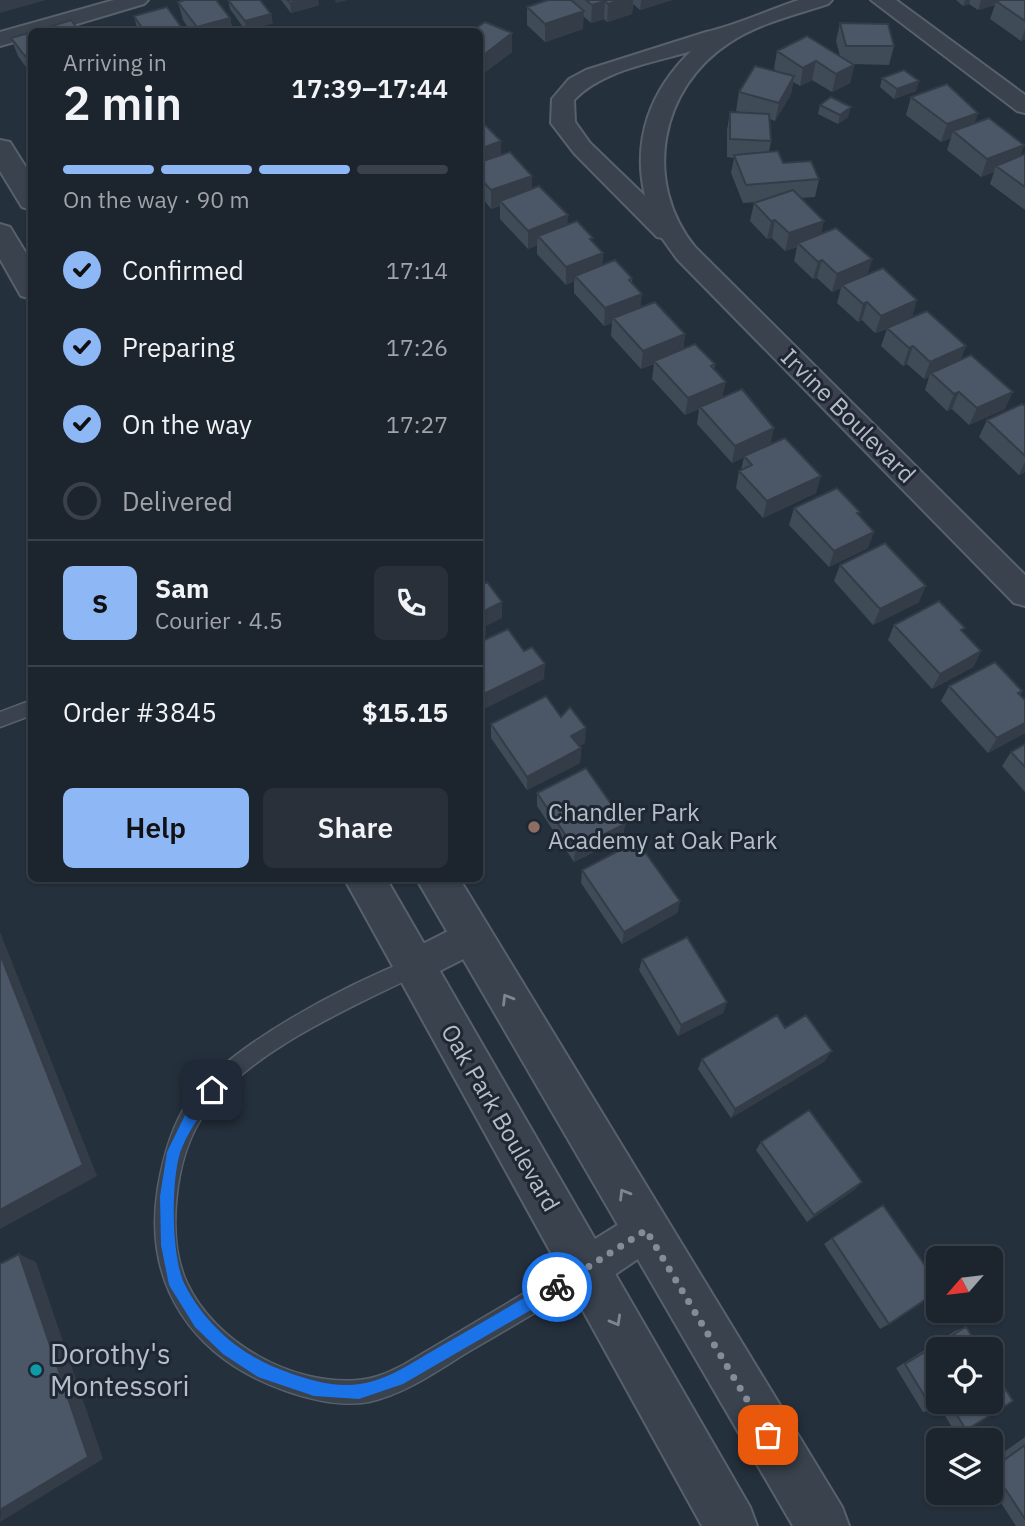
<!DOCTYPE html>
<meta charset="utf-8">
<style>
body{margin:0;font-family:"IBM Plex Sans",sans-serif;background:#29303a;color:#f1f3f6;height:100vh;display:flex;flex-direction:column;font-size:26px;white-space:nowrap}
*{box-sizing:border-box;margin:0}
p{font-size:23px;color:#a0a4aa}
.icon{flex:none;width:38px;height:38px;fill:none;stroke:currentColor;stroke-width:2;stroke-linecap:round;stroke-linejoin:round}
.map{position:relative;flex:1;overflow:hidden}
.drawer{position:absolute;left:28px;top:28px;width:455px;height:854px;display:flex;flex-direction:column;background:#1c242e;border-radius:10px;box-shadow:0 2px 5px #0004,0 0 0 2px #3a414a}
.drawer>*{flex:none}
.needle{width:46px;rotate:242deg}
.buttons{position:absolute;left:926px;top:1246px;display:grid;gap:14px}
.buttons a{display:grid;place-items:center;width:77px;height:77px;border-radius:10px;background:#1c242e;box-shadow:0 2px 5px #0004,0 0 0 2px #3a414a;font-size:35px}
.pin{position:absolute;display:grid;place-items:center;width:60px;height:60px;color:#fff;margin:-30px;border-radius:14px;box-shadow:0 4px 10px #0006}
.courier{position:absolute;display:grid;place-items:center;width:70px;height:70px;margin:-35px;border:5px solid #1a73e8;border-radius:50%;background:#fff;color:#222;box-shadow:0 2px 9px #0007}
.overview em{font-style:normal;font-weight:600}
.overview div{display:flex;flex-direction:column-reverse}
.overview{display:flex;align-items:center;justify-content:space-between;height:119px;padding:0 35px}
h1{font-size:46px;font-weight:600;line-height:52px}
.bar{display:grid;grid-template-columns:repeat(4,1fr);gap:10px 7px;align-content:center;height:84px;padding:0 35px}
.bar i{height:9px;border-radius:5px;background:#3a414a}
.bar .on{background:#8db7f5}
.bar p{grid-column:span 4}
.line{display:flex;align-items:center;gap:18px;padding:0 35px;border-top:2px solid #3a414a}
.line div{flex:1}
.round{display:grid;place-items:center;flex:none;width:74px;height:74px;border-radius:10px;background:#29303a}
ol{padding:0 35px;list-style:none}
li{display:flex;align-items:center;gap:21px;height:77px}
li p{margin-inline-start:auto}
li .icon{padding:7px;border-radius:50%;background:#8db7f5;color:#111;stroke-width:4}
li:last-child{color:#a0a4aa}
li i{width:38px;height:38px;border:4px solid #3a414a;border-radius:50%}
.cta{display:flex;gap:14px;margin-top:auto;padding:14px 35px}
.cta a{flex:1;height:80px;border-radius:10px;background:#8db7f5;color:#111;font-size:28px;font-weight:600;line-height:80px;text-align:center}
.cta a+a{background:#29303a;color:#f1f3f6}
.map>svg:first-child{display:block}
.lines{fill:none;stroke-linecap:round;stroke-linejoin:round}
.service-casing{stroke:#57606b;stroke-width:3}
.minor-casing{stroke:#57606b;stroke-width:4}
.tertiary-casing{stroke:#57606b;stroke-width:4}
.service{fill:#39424d;fill-rule:evenodd}
.minor{fill:#39424d;fill-rule:evenodd}
.tertiary{fill:#39424d;fill-rule:evenodd}
.wall{fill:#404b58}
.shaded-wall{fill:#343d47}
.building{fill:#4b5766;stroke:#343d47;stroke-width:2}
.oneway{stroke:#7d8691}
.route{fill:#1a73e8}
.done{stroke:#838c97;stroke-width:7;stroke-dasharray:0 12.6}
.education-dot{fill:#8d6e63;stroke:#1e2732;stroke-width:2.5}
.culture-dot{fill:#0f9aa8;stroke:#1e2732;stroke-width:2.5}
.labels{text-anchor:middle;stroke-width:6;stroke-linejoin:round;paint-order:stroke}
.street-label{font-size:24px;fill:#b5bdc8;stroke:#1e2732}
.poi-label{font-size:24px;fill:#b5bdc8;stroke:#1e2732;text-anchor:start}
.near-poi-label{font-size:28px;fill:#b5bdc8;stroke:#1e2732;text-anchor:start}
</style>
<div class="map">
<svg width="1025" height="1526" viewBox="0 0 1025 1526">
<rect width="100%" height="100%" fill="#25303d"/>
<g class="lines">
<g class="service-casing">
<path id="service" d="M32,700v15l-32,12v-15z
M414,958l7,3 3,6 -3,6c-69,34 -178,80 -220,146 -26,41 -35,119 -14,164 28,60 106,103 171,97 17,-1 31,-8 45,-15l174,-103 8,-3 8,3 3,8 -3,8 -15,9c-37,22 -73,44 -110,65 -31,19 -63,42 -99,50 -28,5 -57,-2 -83,-11 -93,-32 -144,-106 -128,-204 5,-29 13,-60 30,-85 40,-57 160,-118 226,-144z"/>
</g>
<g class="minor-casing">
<path id="minor" d="M114,0h34l-4,4 -94,28h-18v5l-32,9v-14z
M799,0h33l-4,4c-33,11 -69,19 -99,39 -69,45 -87,139 -34,204l330,328v31l-11,-3 -337,-344 -15,-21 -5,-1 -83,-84 -23,-30 1,-24 17,-20 17,-9 120,-38c31,-7 62,-22 93,-32zM691,51c-41,40 -59,89 -46,145l-55,-53 -15,-21 -1,-22c28,-30 79,-37 117,-49z
M871,0h25l129,95v18l-8,-2z
M470,920l13,5 5,12 -5,12 -69,35 -13,-5 -5,-12 5,-12z
M646,1210l14,6 6,14 -6,14 -59,40 -15,6 -15,-6 -6,-15 6,-15 61,-38z"/>
</g>
<g class="tertiary-casing">
<path id="tertiary" d="M0,140l10,2 22,35v33l-10,-3 -22,-36z
M0,224l10,3 22,36v36l-11,-3 -21,-37z
M344,878h42l364,629 7,19h-55z
M416,878h43l383,629 7,19h-56z"/>
</g>
<use href="#service" class="service"/>
<use href="#minor" class="minor"/>
<use href="#tertiary" class="tertiary"/>
</g>
<path class="wall" d="M228,0l45,23 -27,8 -16,-22z
M281,0h37l1,5 -28,8z
M548,0h124l-32,10 -7,-6 -1,10 -25,8 -3,-3 -13,4 -8,-7v13l-38,13 -18,-17v-18z
M956,0h69v39l-4,2 -31,-22 5,-14 -17,5 -9,-6 -6,2z
M178,2l52,16 3,14h-42l-8,-12z
M167,7l17,25h-46l-4,-16z
M840,23l54,23 -5,19 -36,-1 1,1 -4,18 -18,9 -20,-12 -12,6 -7,-4 -2,12 -16,27 -5,-2 1,22 -2,11 14,11 36,16 -4,18 -14,1 20,36 51,25 -5,15 45,43 49,42 44,50 -36,16 -17,-16 -5,2 -22,-21 4,-13 -5,2 -17,-15 -4,2 -22,-20 6,-17 -12,4 -13,-13 -4,2 -21,-19 4,-15 -9,4 -15,-14 -4,1 -19,-18 3,-14 -12,4 -13,-13 -5,1 -17,-18 4,-18 4,-1 -15,1 -12,-30 3,-15 -7,-1v-27l3,-18 14,1 -8,-2 3,-19 39,-20 -4,-3 3,-18 63,5 -4,-15z
M32,32v41l-1,1 -13,-18 -7,-18z
M480,32l32,20 -31,23 -1,-1z
M882,78l34,13 -22,8 -14,-12z
M911,97l113,48 -4,11 5,-2v56l-35,-26 4,-12 -13,5 -34,-27 4,-12 -10,4 -35,-27z
M820,105l28,12 -10,7 -20,-10z
M480,120l21,21v14l31,21v13l36,36 25,18 10,10 -1,12 30,13v5l8,24 45,27 -2,15 32,15 -1,5 9,28 93,96 -53,25 -27,-30 3,-17 2,-1 3,-13 -12,6 -35,-39 2,-15 -14,6 -33,-36 2,-15 -13,5 -30,-33 1,-13 -8,3 -30,-33v-12l-8,4 -29,-31v-9l-9,4 -28,-30v-13l-9,3 -11,-14z
M1025,406v66l-6,3 -40,-38 8,-17z
M794,508l64,7 10,33 -39,19 -40,-42z
M840,565l79,37 -46,23 -39,-44z
M894,625l69,7 18,19 -8,16 -41,22 -44,-49z
M949,686l73,5 -2,4 5,5v33l-37,20 -47,-52z
M561,717l24,26 -6,3 2,2 -1,15 -53,27 -36,-52v-14z
M1025,744v48l-23,-26 9,-14z
M537,793l88,31 -2,13 -49,25 -37,-56z
M582,870l98,31 -3,12 -55,31 -41,-61z
M642,959l85,43 -4,11 -45,23 -39,-66z
M785,1028l40,33 -94,57 -33,-49 4,-10z
M761,1142l101,40 -8,8 -47,32 -51,-72z
M832,1238l57,86 -9,5 -56,-85z
M966,1327l-28,75h52l-24,28 -11,2 -16,-26 -6,4 -10,2 -27,-44 59,-37z
M1025,1437v89h-9l-26,-40v-24z"/>
<path class="shaded-wall" d="M0,0h46l-46,13z
M302,0h16l1,5 -28,8 -1,-10z
M335,0h13l-12,3z
M620,0h13l-1,14 -25,8 1,-18z
M641,0h31l-32,10z
M965,0h5l-1,4 -6,2z
M981,0h26l-11,1 -1,4 -17,5z
M605,1l-1,18 -13,4 1,-18z
M584,11l-1,18 -38,13v-18z
M271,14l2,9 -27,8 -1,-10z
M230,18l3,14h-35l-1,-5z
M1025,29v10l-4,2z
M512,33v19l-31,23v-18z
M32,53v13l-4,-6 4,11 -1,3 -6,-18z
M816,61l-4,19 -12,6 3,-18z
M854,65l-4,18 -18,9 4,-18z
M794,76l-3,18 -16,27 4,-18z
M919,81l-3,10 -22,8 3,-10z
M851,107l-3,10 -10,7 2,-9z
M978,113l-6,18h-19l-2,7 -10,4 6,-18z
M501,141v18l-21,8v-18z
M1024,145l-6,18 -22,3 -2,6 -13,5 6,-18z
M532,176v18l-32,7v5l-9,3v-19z
M568,215l-1,18 -29,3 -1,9 -9,4v-18z
M775,220l-3,18 -5,1 4,-18z
M824,221l-4,18 -22,4 -1,4 -12,4 4,-18z
M603,253l-1,18 -27,5v5l-9,4v-18z
M872,259l-5,18 -25,8 -1,3 -9,4 5,-18z
M822,260l-5,18 -4,1 5,-17z
M642,294l-2,18 -27,6 -1,5 -8,3 1,-18z
M917,300l-5,18 -37,15 6,-17z
M867,302l-5,18 -4,2 5,-18z
M685,334l-2,18 -29,9v3l-13,5 2,-18z
M913,346l-6,18 -4,2 6,-18z
M966,346l-7,18 -28,9 -2,4 -5,2 6,-17z
M726,382l-4,17 -22,8 -1,2 -14,6 3,-17z
M959,392l-7,17 -5,2 7,-17z
M1013,392l-8,17 -36,16 8,-17z
M774,428l-4,18 -38,17 3,-17z
M1025,462v10l-6,3z
M821,476l-5,17 -53,25 4,-17z
M874,532l-6,16 -39,19 5,-16z
M926,586l-7,16 -46,23 7,-16z
M502,602v16l-16,8v10l-6,3v-26z
M981,651l-8,16 -41,22 8,-15z
M545,664l-1,15 -64,32v-15z
M1025,723v10l-37,20 9,-15z
M586,728l-1,15 -15,7 1,-14z
M581,748l-1,15 -53,27v-13z
M625,824l-2,13 -49,25 1,-13z
M680,901l-3,12 -55,31 2,-12z
M0,932l97,244 -97,53z
M727,1002l-4,11 -45,23 3,-11z
M832,1051l-7,10 -94,57 4,-9z
M862,1182l-8,8 -47,32 7,-7z
M19,1254l17,8 67,197 -103,63z"/>
<path class="building" d="M185,0h31l14,18 -33,9 -19,-25z
M228,0h32l11,14 -26,7z
M287,0h15l-12,3z
M548,0h23l13,11 -39,13 -18,-17z
M586,0h34l-12,4 -3,-3 -13,4z
M1000,0h25v21l-29,-20z
M167,7l17,24 -39,1 -11,-16z
M71,20l9,12h-47z
M485,22l27,11 -31,24 -1,-1v-24h-9z
M840,23l48,1 6,22h-48z
M32,32v21l-7,3 -14,-18z
M807,36l47,29 -18,9 -20,-13 -13,7 -26,-17z
M755,66l39,10 -15,27 -40,-11z
M904,70l15,11 -22,8 -15,-11z
M947,84l31,29 -31,11 -36,-27z
M831,97l20,10 -11,8 -20,-10z
M730,112l39,2 2,27 -41,-2z
M989,118l35,27 -37,14 -34,-28z
M480,120l21,21 -21,8z
M778,151l5,12 28,-2 8,18 -73,6 -12,-30z
M510,152l22,24 -41,14 -11,-12v-16z
M1025,154v33l-29,-21z
M539,186l29,29 -40,16 -28,-30z
M793,190l31,31 -35,12 -14,-13 -4,1 -17,-18z
M577,221l16,17 -3,1 13,14 -37,14 -28,-31z
M836,228l36,31 -35,15 -15,-14 -4,2 -20,-19z
M615,260l17,18 -3,2 13,14 -37,14 -30,-32z
M883,268l34,32 -36,16 -14,-14 -4,2 -21,-19z
M655,302l30,32 -42,17 -30,-33z
M927,311l39,35 -36,16 -17,-16 -4,2 -22,-20z
M695,344l20,20 -4,2 15,16 -38,16 -34,-37z
M971,355l42,37 -36,16 -18,-16 -5,2 -23,-21z
M742,389l32,39 -39,18 -35,-39z
M1022,404l3,2v50l-38,-36z
M785,438l36,38 -54,25 -28,-30 13,-6 -8,-9z
M837,488l23,24 -3,1 17,19 -40,19 -40,-43z
M885,543l41,43 -46,23 -40,-44z
M487,582l15,20 -22,11 5,7 -5,3v-37z
M939,601l26,27 -4,2 20,21 -41,23 -46,-49z
M508,629l16,22 8,-4 13,17 -65,32v-54z
M995,662l27,29 -4,2 7,7v23l-28,15 -48,-52z
M546,696l15,21 9,-10 16,21 -15,8 10,12 -54,29 -36,-53z
M1025,744v23l-14,-15z
M586,768l39,56 -50,25 -38,-56z
M637,841l43,60 -56,31 -42,-62z
M687,937l40,65 -46,23 -39,-66z
M0,954l83,211 -83,45z
M777,1015l8,13 21,-13 26,36 -97,58 -33,-50z
M809,1110l53,72 -48,33 -53,-73z
M883,1205l55,79v7l-49,33 -57,-86z
M19,1254l69,203 -88,53v-246z
M966,1327l14,22h-42v53h7l-12,8 -28,-46z
M990,1365l23,36 -47,29 -17,-28h41z
M1025,1445v74l-33,-50z"/>
<defs><path id="oneway-chevron" d="M-2-3.5L2.5 0L-2 3.5" fill="none" stroke-width="1.6" stroke-linecap="round" stroke-linejoin="round" transform="scale(1.75)"/></defs>
<g class="oneway">
<use href="#oneway-chevron" transform="translate(507 999) rotate(-121)"/>
<use href="#oneway-chevron" transform="translate(624 1194) rotate(-121)"/>
<use href="#oneway-chevron" transform="translate(616 1321) rotate(61)"/>
</g>
<path class="route" d="M212,1084l4,2v9c-14,17 -29,37 -36,58 -9,29 -9,105 5,132 21,41 58,72 102,87 22,8 49,16 73,12 29,-4 56,-24 81,-38 37,-21 74,-43 111,-64h10v10l-159,92 -44,15 -45,-3 -56,-19 -35,-23 -28,-27 -26,-42 -8,-40 -1,-49 7,-44 23,-47z"/>
<g class="lines">
<path class="done" d="M557,1287l89,-57 122,205"/>
</g>
<circle class="education-dot" cx="534" cy="827" r="7"/>
<circle class="culture-dot" cx="36" cy="1370" r="7"/>
<g class="labels">
<g class="street-label">
<text transform="translate(848 416) rotate(45)" y="8">Irvine Boulevard</text>
<text transform="translate(500 1118) rotate(60)" y="8">Oak Park Boulevard</text>
</g>
<g class="poi-label">
<text x="548" y="821">Chandler Park<tspan x="548" dy="28">Academy at Oak Park</tspan></text>
</g>
<g class="near-poi-label">
<text x="50" y="1364">Dorothy's<tspan x="50" dy="32">Montessori</tspan></text>
</g>
</g>
</svg>
<div class="buttons">
<a><svg class="needle" viewBox="-14 -14 28 28"><path d="M0-13l5 13h-10z" fill="#e53935"/><path d="M0 13l5-13h-10z" fill="#a0a4aa"/></svg></a>
<a><svg class="icon" aria-label="locate" viewBox="0 0 24 24"><circle cx="12" cy="12" r="6"/><path d="M12 2v4M12 18v4M2 12h4M18 12h4"/></svg></a>
<a><svg class="icon" aria-label="layers" viewBox="0 0 24 24"><path d="M12 4l9 5-9 5-9-5zM3 14l9 5 9-5"/></svg></a>
</div>
<div class="pin" style="left:768px;top:1435px;background:#ea580c"><svg class="icon" aria-label="bag" viewBox="0 0 24 24"><path d="M5 8h14l-1 12H6zM9 8a3 3 0 0 1 6 0"/></svg></div>
<div class="pin" style="left:212px;top:1090px;background:#1f2937"><svg class="icon" aria-label="home" viewBox="0 0 24 24"><path d="M3 11l9-7 9 7M6 9v11h12V9"/></svg></div>
<div class="courier" style="left:557px;top:1287px"><svg class="icon" aria-label="bike" viewBox="0 0 24 24"><circle cx="6" cy="16" r="4"/><circle cx="18" cy="16" r="4"/><path d="M6 16l4-8h5l3 8M10 8l3 8H6M13 5h3"/></svg></div>
<section class="drawer">
<div class="overview"><div><h1>2 min</h1><p>Arriving in</p></div><em>17:39–17:44</em></div>
<div class="bar"><i class="on"></i><i class="on"></i><i class="on"></i><i></i><p>On the way · 90 m</p></div>
<ol>
<li><svg class="icon" aria-label="check" viewBox="0 0 24 24"><path d="M5 12l5 5 9-10"/></svg>Confirmed<p>17:14</p></li>
<li><svg class="icon" aria-label="check" viewBox="0 0 24 24"><path d="M5 12l5 5 9-10"/></svg>Preparing<p>17:26</p></li>
<li><svg class="icon" aria-label="check" viewBox="0 0 24 24"><path d="M5 12l5 5 9-10"/></svg>On the way<p>17:27</p></li>
<li><i></i>Delivered</li>
</ol>
<div class="line" style="height:126px"><b class="round" style="background:#8db7f5;color:#111">S</b><div><b>Sam</b><p>Courier · 4.5</p></div><a class="round"><svg class="icon" aria-label="phone" viewBox="0 0 24 24"><path d="M5 4h4l2 5-3 2q2 4 5 5l2-3 5 2v4C11 20 4 13 5 4z"/></svg></a></div>
<div class="line" style="height:91px"><div>Order #3845</div><b>$15.15</b></div>
<div class="cta"><a>Help</a><a>Share</a></div>
</section>
</div>
